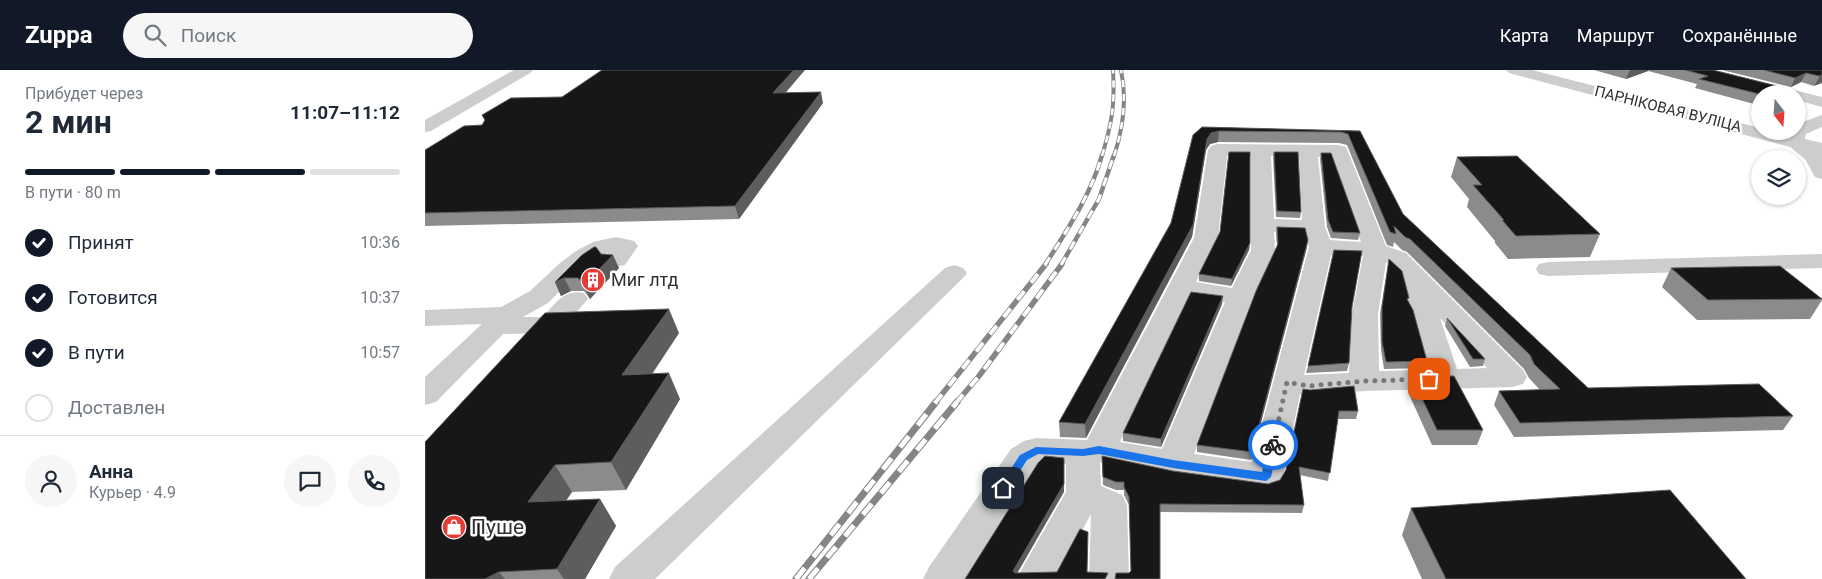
<!DOCTYPE html>
<html lang="ru">
<meta charset="utf-8">
<style>
body{margin:0;font-family:Roboto,sans-serif;background:#f6f6f7;color:#1f2937;height:100vh;display:flex;flex-direction:column;font-size:19px;white-space:nowrap}
*{box-sizing:border-box;margin:0}
p{font-size:16px;color:#747a83}
.icon{flex:none;width:28px;height:28px;fill:none;stroke:currentColor;stroke-width:2;stroke-linecap:round;stroke-linejoin:round}
.map{position:relative;flex:1;overflow:hidden}
.drawer{display:flex;flex-direction:column;background:#fff;width:425px}
.drawer>*{flex:none}
.needle{width:32px;rotate:163deg}
.controls{position:absolute;left:1326px;top:15px;display:grid;gap:10px}
.controls a{display:grid;place-items:center;width:55px;height:55px;border-radius:50%;background:#fff;box-shadow:0 1px 4px #0004;font-size:25px}
.pin{position:absolute;display:grid;place-items:center;width:42px;height:42px;color:#fff;margin:-21px;border-radius:10px;box-shadow:0 2px 8px #0006}
.courier{position:absolute;display:grid;place-items:center;width:50px;height:50px;margin:-25px;border:4px solid #1a73e8;border-radius:50%;background:#fff;color:#222;box-shadow:0 1px 6px #0007}
.overview em{font-style:normal;font-weight:700}
.overview div{display:flex;flex-direction:column-reverse}
.overview{display:flex;align-items:center;justify-content:space-between;height:85px;padding:0 25px}
h1{font-size:32px;font-weight:700;line-height:38px}
.bar{display:grid;grid-template-columns:repeat(4,1fr);gap:8px 5px;align-content:center;height:60px;padding:0 25px}
.bar i{height:6px;border-radius:4px;background:#e0e1e3}
.bar .current{background:#111827}
.bar p{grid-column:span 4}
.line{display:flex;align-items:center;gap:12px;padding:0 25px;border-top:1px solid #e0e1e3}
.line div{flex:1}
.round{display:grid;place-items:center;flex:none;width:52px;height:52px;border-radius:26px;background:#f6f6f7}
ol{padding:0 25px;list-style:none}
li{display:flex;align-items:center;gap:15px;height:55px}
li p{margin-inline-start:auto}
li .icon{padding:5px;border-radius:50%;background:#111827;color:#fff;stroke-width:4}
li:last-child{color:#747a83}
li i{width:28px;height:28px;border:2px solid #e0e1e3;border-radius:50%}
header{display:flex;align-items:center;gap:30px;box-sizing:border-box;height:70px;padding:0 25px;background:#111827;color:#fff}
header strong{font-size:24px}
nav{display:flex;gap:28px;margin-inline-start:auto;font-size:18px}
.search{width:350px;height:45px;background:#f6f6f7;display:flex;align-items:center;gap:12px;box-sizing:border-box;padding:0 18px;border-radius:28px;color:#747a83;font-size:19px}
main{display:flex;flex:1;min-height:0}
.map>svg:first-child{display:block}
.lines{fill:none;stroke-linecap:round;stroke-linejoin:round}
.minor{fill:#cdcdcd;fill-rule:evenodd}
.rail-far3-casing{stroke:#858585;stroke-width:4}
.rail-far2-casing{stroke:#858585;stroke-width:4.5}
.rail-far1-casing{stroke:#858585;stroke-width:5.5}
.rail-casing{stroke:#858585;stroke-width:7}
.rail-far3{stroke:#fff;stroke-width:2.5;stroke-dasharray:7;stroke-linecap:butt}
.rail-far2{stroke:#fff;stroke-width:3;stroke-dasharray:9;stroke-linecap:butt}
.rail-far1{stroke:#fff;stroke-width:4;stroke-dasharray:11;stroke-linecap:butt}
.rail{stroke:#fff;stroke-width:5;stroke-dasharray:14;stroke-linecap:butt}
.wall{fill:#8b8b8b}
.shaded-wall{fill:#5d5d5d}
.building{fill:#171717;stroke:#5d5d5d}
.route{fill:#1a73e8}
.done{stroke:#787878;stroke-width:5;stroke-dasharray:0 9}
.labels{text-anchor:middle;stroke-width:5;stroke-linejoin:round;paint-order:stroke}
.far-street-label{font-size:15px;fill:#303030;stroke:#fff}
.poi-label{font-size:18px;fill:#303030;stroke:#fff;text-anchor:start}
.near-poi-label{font-size:21px;fill:#303030;stroke:#fff;text-anchor:start}
</style>
<header>
<strong>Zuppa</strong>
<div class="search"><svg class="icon" aria-label="search" viewBox="0 0 24 24"><circle cx="10" cy="10" r="6"/><path d="M15 15l6 6"/></svg>Поиск</div>
<nav><a>Карта</a><a>Маршрут</a><a>Сохранённые</a></nav>
</header>
<main>
<section class="drawer">
<div class="overview"><div><h1>2 мин</h1><p>Прибудет через</p></div><em>11:07–11:12</em></div>
<div class="bar"><i class="current"></i><i class="current"></i><i class="current"></i><i></i><p>В пути · 80 m</p></div>
<ol>
<li><svg class="icon" aria-label="check" viewBox="0 0 24 24"><path d="M5 12l5 5 9-10"/></svg>Принят<p>10:36</p></li>
<li><svg class="icon" aria-label="check" viewBox="0 0 24 24"><path d="M5 12l5 5 9-10"/></svg>Готовится<p>10:37</p></li>
<li><svg class="icon" aria-label="check" viewBox="0 0 24 24"><path d="M5 12l5 5 9-10"/></svg>В пути<p>10:57</p></li>
<li><i></i>Доставлен</li>
</ol>
<div class="line" style="height:90px"><a class="round"><svg class="icon" aria-label="person" viewBox="0 0 24 24"><circle cx="12" cy="8" r="4"/><path d="M4 21q1-7 8-7t8 7"/></svg></a><div><b>Анна</b><p>Курьер · 4.9</p></div><a class="round"><svg class="icon" aria-label="chat" viewBox="0 0 24 24"><path d="M4 5h16v11H9l-5 4z"/></svg></a><a class="round"><svg class="icon" aria-label="phone" viewBox="0 0 24 24"><path d="M5 4h4l2 5-3 2q2 4 5 5l2-3 5 2v4C11 20 4 13 5 4z"/></svg></a></div>
</section>
<div class="map">
<svg width="1397" height="509" viewBox="0 0 1397 509">
<rect width="100%" height="100%" fill="#fff"/>
<g class="lines">
<path class="minor" d="M89,0h19l-3,3 -99,58 -6,1v-12z
M1081,0h26l228,58v3h14l14,4 1,-4h8v-7l25,-9v12l-16,7 -1,5 17,4v36l-7,-2 -10,-18 -15,-12 -281,-74z
M1263,0h26l108,27v10l-25,-7v-6h-26l-80,-21z
M793,74l121,1 7,2 40,99 20,7 117,117 4,7 -4,7 -11,3 -148,4 -56,5 -8,-2 -17,83 -5,9 -12,4 -93,-13 -73,-15 1,24 21,9 5,10 2,74h-40l2,-65 -35,65h-40l50,-87v-28l-24,-2 -7,5 -70,112h-42l6,-12 82,-118 13,-8 12,-3 51,2 107,-202 14,-88 3,-4zM802,86h24v94l-19,38 -36,-6 22,-44zM846,86h28l3,64 -28,-1zM893,87h13l30,85 -31,-2 -5,-13zM849,162l31,1 4,14 -57,215 -58,-8 59,-157 22,-47zM906,185l32,1 -11,58 -3,59 -45,2zM961,192l16,15 25,93 -48,1 -1,-57zM764,227l36,5 -63,147 -42,-7zM1015,248l47,50 -30,1z
M191,167l18,4 4,5 -13,19 -9,2 -9,-2 -3,-5 4,-7 -30,20 -30,30 -25,14h20c12,-13 21,-28 41,-24l4,6 -28,32 -10,2 -47,1 -67,68 -11,3v-28l57,-53 -57,2v-16l76,-3 29,-16 30,-28 16,-12 17,-9z
M1397,184v14l-274,8 -9,-2 -3,-5 3,-5 9,-2z
M529,195l9,3 4,5 -4,5 -308,301h-46l6,-12 330,-299z"/>
<g class="rail-far3-casing">
<path id="rail-far3" d="M677,86c10,-34 13,-50 11,-86
M689,86c9,-27 13,-58 7,-86"/>
</g>
<g class="rail-far2-casing">
<path id="rail-far2" d="M620,195c22,-35 46,-70 57,-110
M636,195l38,-66 15,-44"/>
</g>
<g class="rail-far1-casing">
<path id="rail-far1" d="M510,333l111,-139
M531,333l23,-27 83,-112"/>
</g>
<g class="rail-casing">
<path id="rail" d="M371,509l140,-177
M384,509l148,-177"/>
</g>
<use href="#rail-far3" class="rail-far3"/>
<use href="#rail-far2" class="rail-far2"/>
<use href="#rail-far1" class="rail-far1"/>
<use href="#rail" class="rail"/>
</g>
<path class="wall" d="M1169,0h119l64,16 -4,8h-13l-6,10 -59,-16 2,-4 -49,-13 -22,8z
M1297,0h100l-8,16 -13,-4 -10,5z
M360,23l38,10 -84,116 -314,7v-76l57,-25 3,-4 -3,-6z
M777,57l158,4 43,83 185,174 205,28 -10,14 -269,7 -20,-32 5,-14 41,-1 -11,-12 -5,-9 -117,-117 -5,-2 -8,-8 -1,5 -6,-2 -40,-100 -8,-2 -121,-1 -8,2 -4,6 -14,87 -106,201 -26,-1 -1,-15 112,-199z
M849,82l27,60 -1,6 -24,-1 -3,-59z
M896,83l39,80 -2,7 -27,-2 -4,-11 -7,-68z
M1032,87l143,77 -10,23 -82,2 -13,-16v-2l-28,-34 2,-8 -18,-22z
M852,157l30,20 -56,213 -54,-8v-7l80,-199 -1,-12z
M825,173l-1,7 -18,36 -32,-5v-7z
M176,184l18,14 -29,31 -6,-8h-13l-10,5 -6,-14z
M964,189l19,43 19,59 -2,7 -41,1 -3,-19 -1,-36z
M1246,198l151,30v2l-12,19 -113,1 -35,-33z
M797,234l-61,143 -38,-6v-8z
M927,237l-3,56 -2,8 -41,2 2,-7z
M1022,248l38,41 -2,7 -13,1 -25,-41z
M254,263l-26,40 27,26 -54,91 -54,2 -6,8 34,-1 16,27 -31,53h-160z
M987,307l71,53 -6,15h-45l-24,-53z
M878,319l55,22 -2,8h-18l-10,62 -28,-6 4,30 -2,8 -142,-1v67l-31,-6 2,-2 -2,-66 -5,-10v-5h-8l-13,-5 -1,-29 71,15 95,13 12,-4 6,-10z
M986,438l335,71h-324l-20,-44z"/>
<path class="shaded-wall" d="M369,0h11l-29,34 -3,-11z
M1205,0h18v1l-22,8z
M1381,3l-5,9 -10,5 4,-9z
M1397,5v8l-8,3 5,-10z
M1352,16l-4,8h-12z
M396,22l2,11 -84,116 -4,-13z
M1334,24h1v8l-6,2z
M794,61l-1,11 -8,2 -4,6 -14,87 -106,201 -1,-14 122,-285 4,-6z
M883,170l-1,7 -56,213 1,-8z
M825,173l-1,7 -18,36 1,-7z
M188,185l6,13 -29,31 -6,-14z
M139,208l7,13 -10,5 -6,-14z
M798,226l-1,8 -61,143v-8z
M244,239l10,24 -45,67 -12,-25z
M244,303l11,26 -54,91 -15,-28z
M639,388v34l-50,87 -1,-8z
M130,395l17,27 -25,37 -19,-27z
M175,429l16,27 -31,53h-21l-7,-10z
M74,502l6,7h-20z"/>
<path class="building" d="M177,0h192l-21,23 48,-1 -86,114 -310,7v-63l39,-24 18,-1 3,-5 -3,-5 29,-17 51,-1z
M1260,0h28l64,16 -18,8 -60,-15 9,-3z
M1339,0h58v5l-3,1 -13,-3 -11,5z
M777,57l158,4 43,83 185,174 171,-4 34,32 -273,7 -21,-32 61,-2 -26,-25 -4,-9 -120,-116 -5,-2 -11,-11 2,8 -6,-2 -42,-98 -7,-2 -122,-1 -8,2 -4,6 -14,86 -108,199 -26,-2 112,-199 22,-88z
M804,82h21v91l-18,36 -33,-5 21,-42z
M849,82h24l3,60 -24,-1z
M896,83h10l29,80 -27,-1 -5,-12z
M1092,86l83,78 -84,2 -14,-16h2l-31,-35h9l-25,-28z
M852,157l28,1 3,12 -56,212 -55,-7 59,-154 22,-47z
M169,177h2l5,7 12,1 -29,30 -6,-7h-14l-9,4 27,-27z
M909,180l28,1 -10,56 -3,56 -41,3z
M964,189l13,12 7,27 -2,1 6,11 14,51 -41,1 -4,-20v-35z
M1355,196l42,33 -114,1 -37,-32z
M766,222l32,4 -62,143 -38,-6z
M244,239l-47,66 47,-2 -58,89 -56,3 -27,37 72,-3 -43,70 -58,3 -14,7h-60v-137l120,-129z
M1022,248l38,41h-12z
M1029,306l29,54h-46l-25,-53z
M929,316l4,25h-19l-9,62 -31,-6 5,38 -144,-1v75h-45l1,-6h13l2,-2 -2,-74 -5,-10v-5h-8l-13,-5 -1,-21 71,15 95,13 12,-4 6,-10 17,-81 7,1z
M620,386l19,2v26l-51,87 2,2 42,-1 23,-43 8,3 -1,40 21,1 -3,6h-140l73,-116z
M1245,420l76,89h-300l-35,-71z"/>
<path class="route" d="M848,372l5,3 -7,32 -5,4 -93,-13 -74,-14 -16,2 -45,-2 -11,6 -20,31h-7l-2,-3 22,-33 16,-8 47,2 16,-3 74,14 89,12 6,-27z"/>
<g class="lines">
<path class="done" d="M848,375l14,-63 21,4 57,-5 64,-2"/>
</g>
<defs>
<g id="building-disc" transform="scale(1.25)"><circle r="9.5" fill="#e53c35" stroke="#fff"/><path d="M-4-6H4V6H1V3H-1V6H-4ZM-2.5-4.3h1.7v1.8h-1.7ZM.8-4.3h1.7v1.8H.8ZM-2.5-1h1.7V.8h-1.7ZM.8-1h1.7V.8H.8Z" fill="#fff"/></g>
<g id="shop-disc" transform="scale(1.25)"><circle r="9.5" fill="#e53c35" stroke="#fff"/><path d="M-5-2.5h2.3a2.7 3.5 0 0 1 5.4 0H5L5.5 6h-11ZM-1.5-2.5h3a1.5 2.3 0 0 0-3 0Z" fill="#fff"/></g>
</defs>
<g fill-rule="evenodd">
<use href="#building-disc" x="168" y="210"/>
<use href="#shop-disc" x="29" y="457"/>
</g>
<g class="labels">
<g class="far-street-label">
<text transform="translate(1243 39) rotate(14)" y="5">ПАРНІКОВАЯ ВУЛІЦА</text>
</g>
<g class="poi-label">
<text x="186" y="216">Миг лтд</text>
</g>
<g class="near-poi-label">
<text x="46" y="464">Пуше</text>
</g>
</g>
</svg>
<div class="controls">
<a><svg class="needle" viewBox="-14 -14 28 28"><path d="M0-13l5 13h-10z" fill="#e53935"/><path d="M0 13l5-13h-10z" fill="#747a83"/></svg></a>
<a><svg class="icon" aria-label="layers" viewBox="0 0 24 24"><path d="M12 4l9 5-9 5-9-5zM3 14l9 5 9-5"/></svg></a>
</div>
<div class="pin" style="left:1004px;top:309px;background:#ea580c"><svg class="icon" aria-label="bag" viewBox="0 0 24 24"><path d="M5 8h14l-1 12H6zM9 8a3 3 0 0 1 6 0"/></svg></div>
<div class="pin" style="left:578px;top:418px;background:#1f2937"><svg class="icon" aria-label="home" viewBox="0 0 24 24"><path d="M3 11l9-7 9 7M6 9v11h12V9"/></svg></div>
<div class="courier" style="left:848px;top:375px"><svg class="icon" aria-label="bike" viewBox="0 0 24 24"><circle cx="6" cy="16" r="4"/><circle cx="18" cy="16" r="4"/><path d="M6 16l4-8h5l3 8M10 8l3 8H6M13 5h3"/></svg></div>
</div>
</main>
